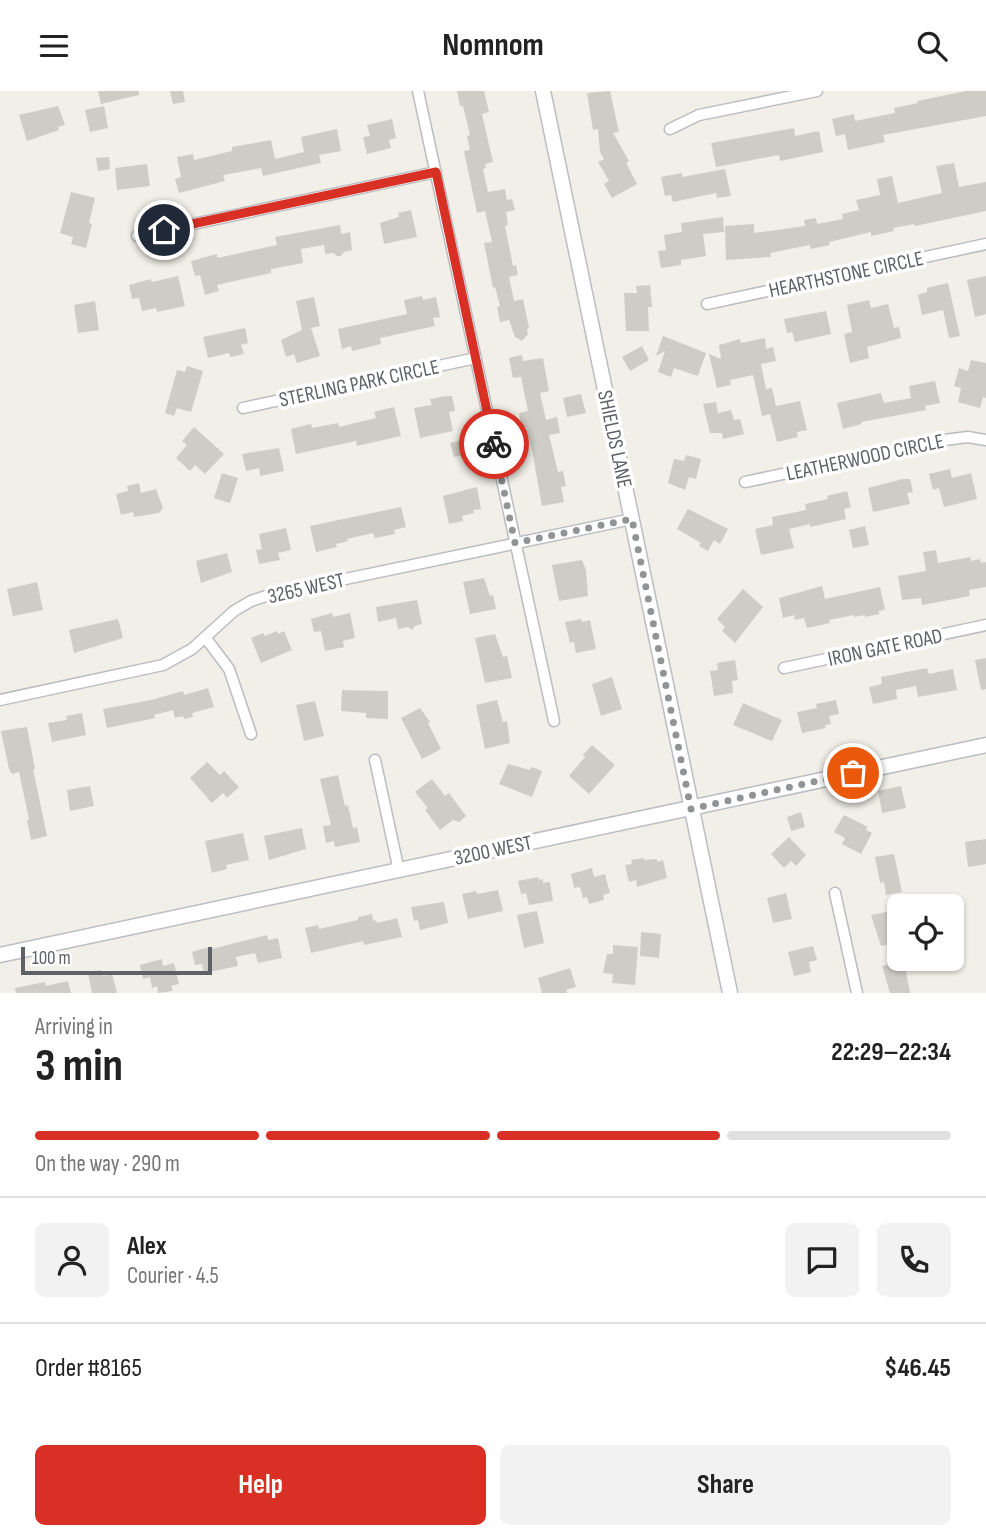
<!DOCTYPE html>
<meta charset="utf-8">
<style>
body{margin:0;font-family:"Sofia Sans Condensed",sans-serif;background:#f2f2f2;color:#222;height:100vh;display:flex;flex-direction:column;font-size:26px;white-space:nowrap}
*{box-sizing:border-box;margin:0}
p{font-size:23px;color:#767676}
.icon{flex:none;width:38px;height:38px;fill:none;stroke:currentColor;stroke-width:2;stroke-linecap:round;stroke-linejoin:round}
.map{position:relative;height:902px;overflow:hidden}
.sheet{display:flex;flex-direction:column;background:#fff;flex:1}
.sheet>*{flex:none}
.buttons{position:absolute;left:887px;top:803px;display:grid;gap:14px}
.buttons a{display:grid;place-items:center;width:77px;height:77px;border-radius:10px;background:#fff;box-shadow:0 2px 5px #0004;font-size:35px}
.scale{position:absolute;left:21px;bottom:18px;width:191px;box-sizing:border-box;padding-left:7px;border:4px solid #5e6268;border-top:0;font-size:19px;line-height:24px;white-space:nowrap;color:#5e6268;-webkit-text-stroke:5px #fff;paint-order:stroke}
.pin{position:absolute;display:grid;place-items:center;width:60px;height:60px;color:#fff;margin:-30px;border:4px solid #fff;border-radius:50%;box-shadow:0 2px 7px #0007}
.courier{position:absolute;display:grid;place-items:center;width:70px;height:70px;margin:-35px;border:5px solid #d93025;border-radius:50%;background:#fff;color:#222;box-shadow:0 2px 9px #0007}
.overview em{font-style:normal;font-weight:700}
.overview div{display:flex;flex-direction:column-reverse}
.overview{display:flex;align-items:center;justify-content:space-between;height:119px;padding:0 35px}
h1{font-size:46px;font-weight:700;line-height:52px}
.bar{display:grid;grid-template-columns:repeat(4,1fr);gap:10px 7px;align-content:center;height:84px;padding:0 35px}
.bar i{height:9px;border-radius:5px;background:#e0e0e0}
.bar .active{background:#d93025}
.bar p{grid-column:span 4}
.line{display:flex;align-items:center;gap:18px;padding:0 35px;border-top:2px solid #e0e0e0}
.line div{flex:1}
.round{display:grid;place-items:center;flex:none;width:74px;height:74px;border-radius:10px;background:#f2f2f2}
.button{display:flex;gap:14px;margin-top:auto;padding:14px 35px}
.button a{flex:1;height:80px;border-radius:10px;background:#d93025;color:#fff;font-size:28px;font-weight:700;line-height:80px;text-align:center}
.button a+a{background:#f2f2f2;color:#222}
header{display:flex;justify-content:space-between;align-items:center;height:91px;padding:0 35px;background:#fff;font-size:32px;font-weight:700}
.map>svg:first-child{display:block}
.building{fill:#cfccc5}
.lines{fill:none;stroke-linecap:round;stroke-linejoin:round}
.street-casing{stroke:#b9bcc1;stroke-width:13}
.secondary-casing{stroke:#babdc3;stroke-width:17}
.street{stroke:#fff;stroke-width:10}
.secondary{stroke:#fff;stroke-width:14}
.done{stroke:#919394;stroke-width:7;stroke-dasharray:0 12.6}
.route{stroke:#d93025;stroke-width:9}
.labels{text-anchor:middle;stroke-width:7;stroke-linejoin:round;paint-order:stroke}
.street-label{font-size:21px;fill:#5e6268;stroke:#fff}
</style>
<header><svg class="icon" aria-label="menu" viewBox="0 0 24 24"><path d="M4 6h16M4 12h16M4 18h16"/></svg>Nomnom<svg class="icon" aria-label="search" viewBox="0 0 24 24"><circle cx="10" cy="10" r="6"/><path d="M15 15l6 6"/></svg></header>
<div class="map">
<svg width="986" height="902" viewBox="0 0 986 902">
<rect width="100%" height="100%" fill="#f1efe7"/>
<path class="building" d="M98,0h41v4l-38,9z
M170,0h13l2,11 -12,2z
M457,0h27l5,21 -7,2 11,48 -8,2 1,4 -3,1 5,23 17,-3 2,11 5,-1 3,11 -9,2 2,13 -3,1 8,40 3,-1 2,10 -9,2 5,24 9,-2 6,29 -2,1 1,5 -6,7 -7,-4 -6,-17 -9,2 -3,-15 3,-1 -5,-19 -2,1 -9,-45 8,-1 -7,-31 -8,2 -13,-62 6,-1 -3,-14 3,-1 -7,-29h-3z
M610,0l9,41 -6,1 16,28 -3,2 11,21 -25,14 -8,-14 5,-3 -11,-19 6,-3 -4,-7 -2,-23 -5,1 -6,-37z
M966,0h20v25l-103,19 2,7 -37,8 -3,-16 -9,2 -4,-17 22,-5 1,7 40,-8 -1,-5 24,-5 -1,-2z
M58,15l7,19 -7,2 1,3 -32,11 -8,-26z
M104,15l4,22 -18,4 -5,-22z
M392,28l4,19 -7,2 2,8 -24,6 -4,-17 7,-1 -3,-11z
M794,37l1,8 24,-5 4,21 -43,9 -1,-6 -63,12 -5,-24z
M337,38l4,22 -22,4 2,8 -58,13 -2,-8 -38,7 2,6 -46,12 -4,-14 6,-2 -4,-20 16,-3 1,6 38,-9v-4l39,-7 4,19 29,-7 -3,-15z
M109,66l1,12 -12,2 -2,-13z
M954,72l5,24 27,-5v29l-71,15 -1,-2 -21,4 1,3 -23,5v-4l-42,10 1,3 -20,4v-4l-40,8 1,4 -45,3 -1,-34 29,-2v9l51,-7 -1,-6 12,-2 1,6 26,-5 -1,-5 17,-4 -3,-10 24,-5 -3,-16 15,-3 6,27 44,-10 -6,-27z
M147,73l3,22 -33,4 -2,-22z
M725,78l6,27 -14,2 -1,-5 -43,9 -2,-7 -6,1 -4,-19 21,-4v4z
M71,101l24,6 -6,25 3,1 -6,24 -15,-4 2,-7 -13,-4z
M411,119l6,27 -33,7 -4,-21 19,-6 -1,-4z
M723,126l1,15 -21,2 3,22 -25,4v5l-20,3 -3,-17 8,-1 -2,-15 18,-3 -1,-9z
M340,134l1,9 9,-2 2,18 -8,2 -3,4h-4l-4,-3 -8,1 -1,-9 -23,4 2,14 -32,6v4l-54,12 2,6 -14,4 -5,-20 -5,1 -4,-15 26,-7v4l60,-13 -2,-8z
M178,185l7,30 -28,6 -1,-4 -14,3 -3,-13 -7,1 -3,-14 22,-6 1,3z
M986,185v38l-11,3 -8,-37z
M948,192l12,53 -11,2 -6,-28 -21,5 -4,-20 9,-3v-4z
M650,194l2,22h-4l1,24h-23l-2,-38h13l-1,-7z
M422,205l1,4 13,-3 4,20 -7,1 2,8 -55,12 1,6 -29,7 -1,-5 -9,3 -4,-20 69,-15 -3,-14z
M314,206l6,29 -9,2 9,28 -23,7 -3,-9 -8,3 -5,-17 21,-10 -6,-29z
M869,209l2,8 17,-4 6,24 5,-1 2,11 -34,9 2,11 -19,5 -6,-29 8,-2 -5,-27z
M95,210l4,29 -21,3 -4,-28z
M826,220l5,23 -36,8 -3,-10 -5,1 -3,-14z
M245,237l3,15 -7,2 3,9 -14,3 -1,-4 -21,5 -5,-21z
M663,245l43,17 -8,23 -24,-8 -3,9 -13,-5 7,-21 -9,5z
M765,247l1,11 7,-2 3,14 -15,3 5,25 6,-1 4,18 24,-5 7,29 -10,2 1,5 -21,5 -7,-28 -8,2 -9,-41 -23,5 1,5 -14,3 -8,-34 12,5 -2,-14 21,-6 1,4z
M642,255l7,14 -19,11 -8,-14z
M522,264l1,6 20,-3 6,33 -9,2 6,27 11,-3 3,16 -11,2 9,37 5,-1 3,15 -5,1 3,15 -22,4 -10,-56 -6,-23 -4,1 -3,-15 9,-2 -7,-34 -8,1 -4,-20z
M971,269l15,3v35l-3,-1 -3,11 -22,-6 3,-14 -7,-2 5,-18 9,3z
M187,275l16,5 -12,41 -14,-4 -3,8 -9,-3 12,-43 8,2z
M935,290l5,22 -15,3 1,4 -65,12 1,2 -19,5 -6,-26 44,-10 3,10 27,-5 -2,-12z
M581,303l5,19 -19,4 -4,-19z
M446,305h6l3,15 -6,1 4,19 -33,7 -6,-30 18,-3 -2,-6z
M716,311l2,11 13,-3 3,10 6,-1 4,15 -21,5 -1,-6h-12l-7,-29z
M394,316l7,29 -44,10 -1,-5 -60,13 -5,-25 20,-5 1,4 26,-5 1,4 37,-9 -2,-6z
M194,336l30,27 -19,20 -10,-9 -5,6 -14,-13 11,-13 -5,-4z
M467,348l3,15 -16,3 -4,-14z
M279,357l5,23 -24,5 -1,-8 -13,3 -4,-17z
M686,364l15,4 -5,20 -7,-2 -4,13 -17,-7 6,-24 10,2z
M950,378l2,9 19,-5 6,26 -33,8 -5,-19 -6,2 -4,-16z
M222,382l16,5 -8,25 -16,-5z
M903,388h7l3,13 -6,1 3,11 -37,8 -5,-24z
M139,392l2,10 15,-4 7,19 -4,5 -25,4 -1,-5 -12,3 -5,-21 12,-3 -1,-5z
M477,396l4,22 -8,1 1,3 -12,3 1,5 -14,3 -6,-28z
M847,400l4,16 -7,2 2,10 -36,8v-3l-21,5 5,19 -33,7 -6,-26 18,-4 -1,-8 34,-7 -1,-6 23,-5 -1,-3z
M401,416l5,20 -12,3 1,4 -20,4 -2,-5 -26,6 1,2 -12,3 1,3 -21,5 -6,-26z
M688,418l40,20 -8,15 -6,-4 -6,11 -9,-5 2,-3 -24,-14z
M865,435l4,19 -16,3 -4,-18z
M286,437l5,22 -13,3 2,7 -21,4 -3,-14 6,-1 -3,-15z
M936,459l2,13 33,-6v4l9,-2 1,4 5,-1v25l-17,3 1,6 -48,9 -1,-7 -19,2 -4,-24 28,-5 -3,-19z
M227,462l5,19 -31,11 -5,-22z
M582,469l4,10 2,26 -29,5 -7,-36z
M484,487l6,18 3,-1 3,14 -26,5 -7,-32z
M37,491l6,28 -30,6 -6,-27z
M822,495l3,13 55,-12 5,23 -6,1v3l-14,3v-2l-11,2v-2l-25,5 1,3 -23,5 -3,-10 -9,2 -1,-5 -11,3 -4,-20z
M743,498l20,18 -28,36 -13,-12 3,-4 -8,-8z
M417,509l5,24 -7,2 -3,4 -4,-3 -10,2 -2,-11 -18,4 -2,-15z
M332,522l1,4 17,-4 5,25 -12,3 1,6 -19,4 -4,-20 -7,1 -3,-13z
M118,528l5,19 -49,15 -5,-23z
M581,528l1,3 8,-2 6,29 -20,4 -2,-11 -4,1 -5,-21z
M277,540l1,3 6,-3 8,19 -31,13 -10,-25 12,-5 2,3z
M495,543l8,23 4,-1 5,22 -27,5 -10,-45z
M986,567v31l-5,1 -6,-30z
M735,569l3,20 -6,1 1,12 -19,3 -4,-25 8,-1 -1,-7z
M927,577l2,6 24,-5 4,21 -39,7 -2,-11 -20,4 1,9 -24,5 -4,-17 13,-3 -1,-7z
M612,586l10,32 -21,7 -9,-32z
M208,597l6,19 -22,6 1,4 -9,2 -1,-3 -8,2 -2,-8 -19,5 1,3 -48,10 -4,-19 48,-9 32,-9 1,4z
M342,599l46,1v28l-22,-1v-5l-25,-2z
M497,609l6,22 4,-1 3,22 -25,6 -9,-44z
M836,609l3,14 -10,2 2,8 -6,1 1,3 -24,5 -5,-21 20,-4 -1,-4z
M315,610l9,35 -20,5 -8,-36z
M743,612l39,17 -10,21 -39,-16z
M420,617l10,14 -2,1 13,26 -19,10 -21,-41z
M82,622l4,22 -34,7 -4,-19 19,-3 -1,-4z
M27,636l8,42h-2l14,67 -16,4 -4,-20 2,-1 -10,-47 -7,2 -3,-5 -8,-38z
M592,654l23,20 -26,29 -20,-18 16,-19 -2,-2z
M207,671l13,13 4,-4 15,16 -12,11 -4,-5 -11,10 -22,-25z
M508,673l22,6 2,-3 10,4 -10,26 -33,-13z
M338,684l7,31 3,-1 5,23 4,-1 3,15 -25,5 -1,-6 -8,2 -3,-17 8,-1 -11,-46z
M432,688l13,17 4,-3 17,23 -7,6 -6,-2 -13,10 -15,-20 3,-2 -13,-16z
M90,695l4,20 -24,5 -3,-21z
M901,695l5,22 -24,5 -4,-22z
M801,721l4,15 -14,4 -4,-14z
M844,724l24,12 -2,3 6,3 -11,21 -19,-10 3,-6 -11,-6z
M302,737l4,21 -37,11 -5,-24z
M243,742l6,27 -23,5 1,4 -15,4 -7,-32z
M789,746l17,18 -10,11 -5,-5 -7,7 -13,-14z
M986,748v25l-18,3 -3,-25z
M894,763l8,38 -16,3 -2,-13 -4,1 -5,-26z
M644,767v2l13,-1v3l6,-2 4,18 -30,9 -1,-7 -7,2 -4,-17 7,-1 -1,-4z
M592,777l2,9 11,-3 5,19 -7,2 1,5 -15,4 -2,-7 -4,1 -3,-11 -6,1 -3,-14z
M538,786l1,3 4,-1v4l7,-1 3,19 -24,4 -3,-12 -5,1 -3,-13z
M498,799l5,21 -35,8 -6,-25 14,-3 1,3z
M786,802l6,26 -19,4 -6,-25z
M444,811l4,21 -28,7 -2,-10 -4,1 -3,-14z
M897,819l3,25 -8,1 2,7 -13,3 -10,-31z
M537,820l7,32 -20,5 -7,-33z
M372,823l1,7 3,-1 1,3 20,-5 5,19 -38,8 -1,-4 -52,12 -6,-25 13,-3 1,4 39,-9v-3z
M641,841l20,2 -2,24 -19,-2z
M267,844l1,5 10,-2 4,20 -24,5 -3,-10 -19,4 2,9 -34,7 -2,-9 -7,1 -3,-13 6,-2 12,-3 2,2z
M613,854l25,2 -3,38 -23,-2 1,-9 -10,-1 4,-19h6z
M813,855l4,14 -8,2 2,10 -17,4 -6,-24z
M162,868l1,7 11,-3 5,21 -8,2 2,5 -15,2 -1,-7 -5,2 -2,-11 -7,2 -3,-14z
M904,870l6,32h-20l-8,-27z
M570,877l6,19 -10,3 1,3h-25l-4,-15z
M101,879l2,6 9,-2 5,19h-25l-4,-20z
M68,890l3,12h-55l-1,-5 30,-6 1,4z"/>
<g class="lines">
<g class="street-casing">
<path id="street" d="M418,0l136,630
M670,38l29,-14 118,-24
M137,145l299,-64
M707,213l279,-60
M243,317l233,-50
M745,391l199,-42 24,-3 18,3
M205,546l24,32 22,65
M784,577l202,-43
M0,609l163,-35 29,-16 42,-38 17,-10 18,-6 363,-76
M375,669l24,111
M835,802l22,100"/>
</g>
<g class="secondary-casing">
<path id="secondary" d="M543,0l187,902
M0,864l986,-210"/>
</g>
<use href="#street" class="street"/>
<use href="#secondary" class="secondary"/>
</g>
<g class="lines">
<path class="done" d="M494,353l21,99 117,-24 59,290 162,-36"/>
<path class="route" d="M164,139l272,-58 58,272"/>
</g>
<g class="labels">
<g class="street-label">
<text transform="translate(846 183) rotate(-12)" y="7">HEARTHSTONE CIRCLE</text>
<text transform="translate(359 292) rotate(-12)" y="7">STERLING PARK CIRCLE</text>
<text transform="translate(615 348) rotate(78)" y="7">SHIELDS LANE</text>
<text transform="translate(865 366) rotate(-12)" y="7">LEATHERWOOD CIRCLE</text>
<text transform="translate(306 497) rotate(-13)" y="7">3265 WEST</text>
<text transform="translate(885 556) rotate(-12)" y="7">IRON GATE ROAD</text>
<text transform="translate(493 759) rotate(-12)" y="7">3200 WEST</text>
</g>
</g>
</svg>
<div class="buttons">
<a><svg class="icon" aria-label="locate" viewBox="0 0 24 24"><circle cx="12" cy="12" r="6"/><path d="M12 2v4M12 18v4M2 12h4M18 12h4"/></svg></a>
</div>
<div class="scale">100 m</div>
<div class="pin" style="left:853px;top:682px;background:#ea580c"><svg class="icon" aria-label="bag" viewBox="0 0 24 24"><path d="M5 8h14l-1 12H6zM9 8a3 3 0 0 1 6 0"/></svg></div>
<div class="pin" style="left:164px;top:139px;background:#1f2937"><svg class="icon" aria-label="home" viewBox="0 0 24 24"><path d="M3 11l9-7 9 7M6 9v11h12V9"/></svg></div>
<div class="courier" style="left:494px;top:353px"><svg class="icon" aria-label="bike" viewBox="0 0 24 24"><circle cx="6" cy="16" r="4"/><circle cx="18" cy="16" r="4"/><path d="M6 16l4-8h5l3 8M10 8l3 8H6M13 5h3"/></svg></div>
</div>
<section class="sheet">
<div class="overview"><div><h1>3 min</h1><p>Arriving in</p></div><em>22:29–22:34</em></div>
<div class="bar"><i class="active"></i><i class="active"></i><i class="active"></i><i></i><p>On the way · 290 m</p></div>
<div class="line" style="height:126px"><a class="round"><svg class="icon" aria-label="person" viewBox="0 0 24 24"><circle cx="12" cy="8" r="4"/><path d="M4 21q1-7 8-7t8 7"/></svg></a><div><b>Alex</b><p>Courier · 4.5</p></div><a class="round"><svg class="icon" aria-label="chat" viewBox="0 0 24 24"><path d="M4 5h16v11H9l-5 4z"/></svg></a><a class="round"><svg class="icon" aria-label="phone" viewBox="0 0 24 24"><path d="M5 4h4l2 5-3 2q2 4 5 5l2-3 5 2v4C11 20 4 13 5 4z"/></svg></a></div>
<div class="line" style="height:91px"><div>Order #8165</div><b>$46.45</b></div>
<div class="button"><a>Help</a><a>Share</a></div>
</section>
